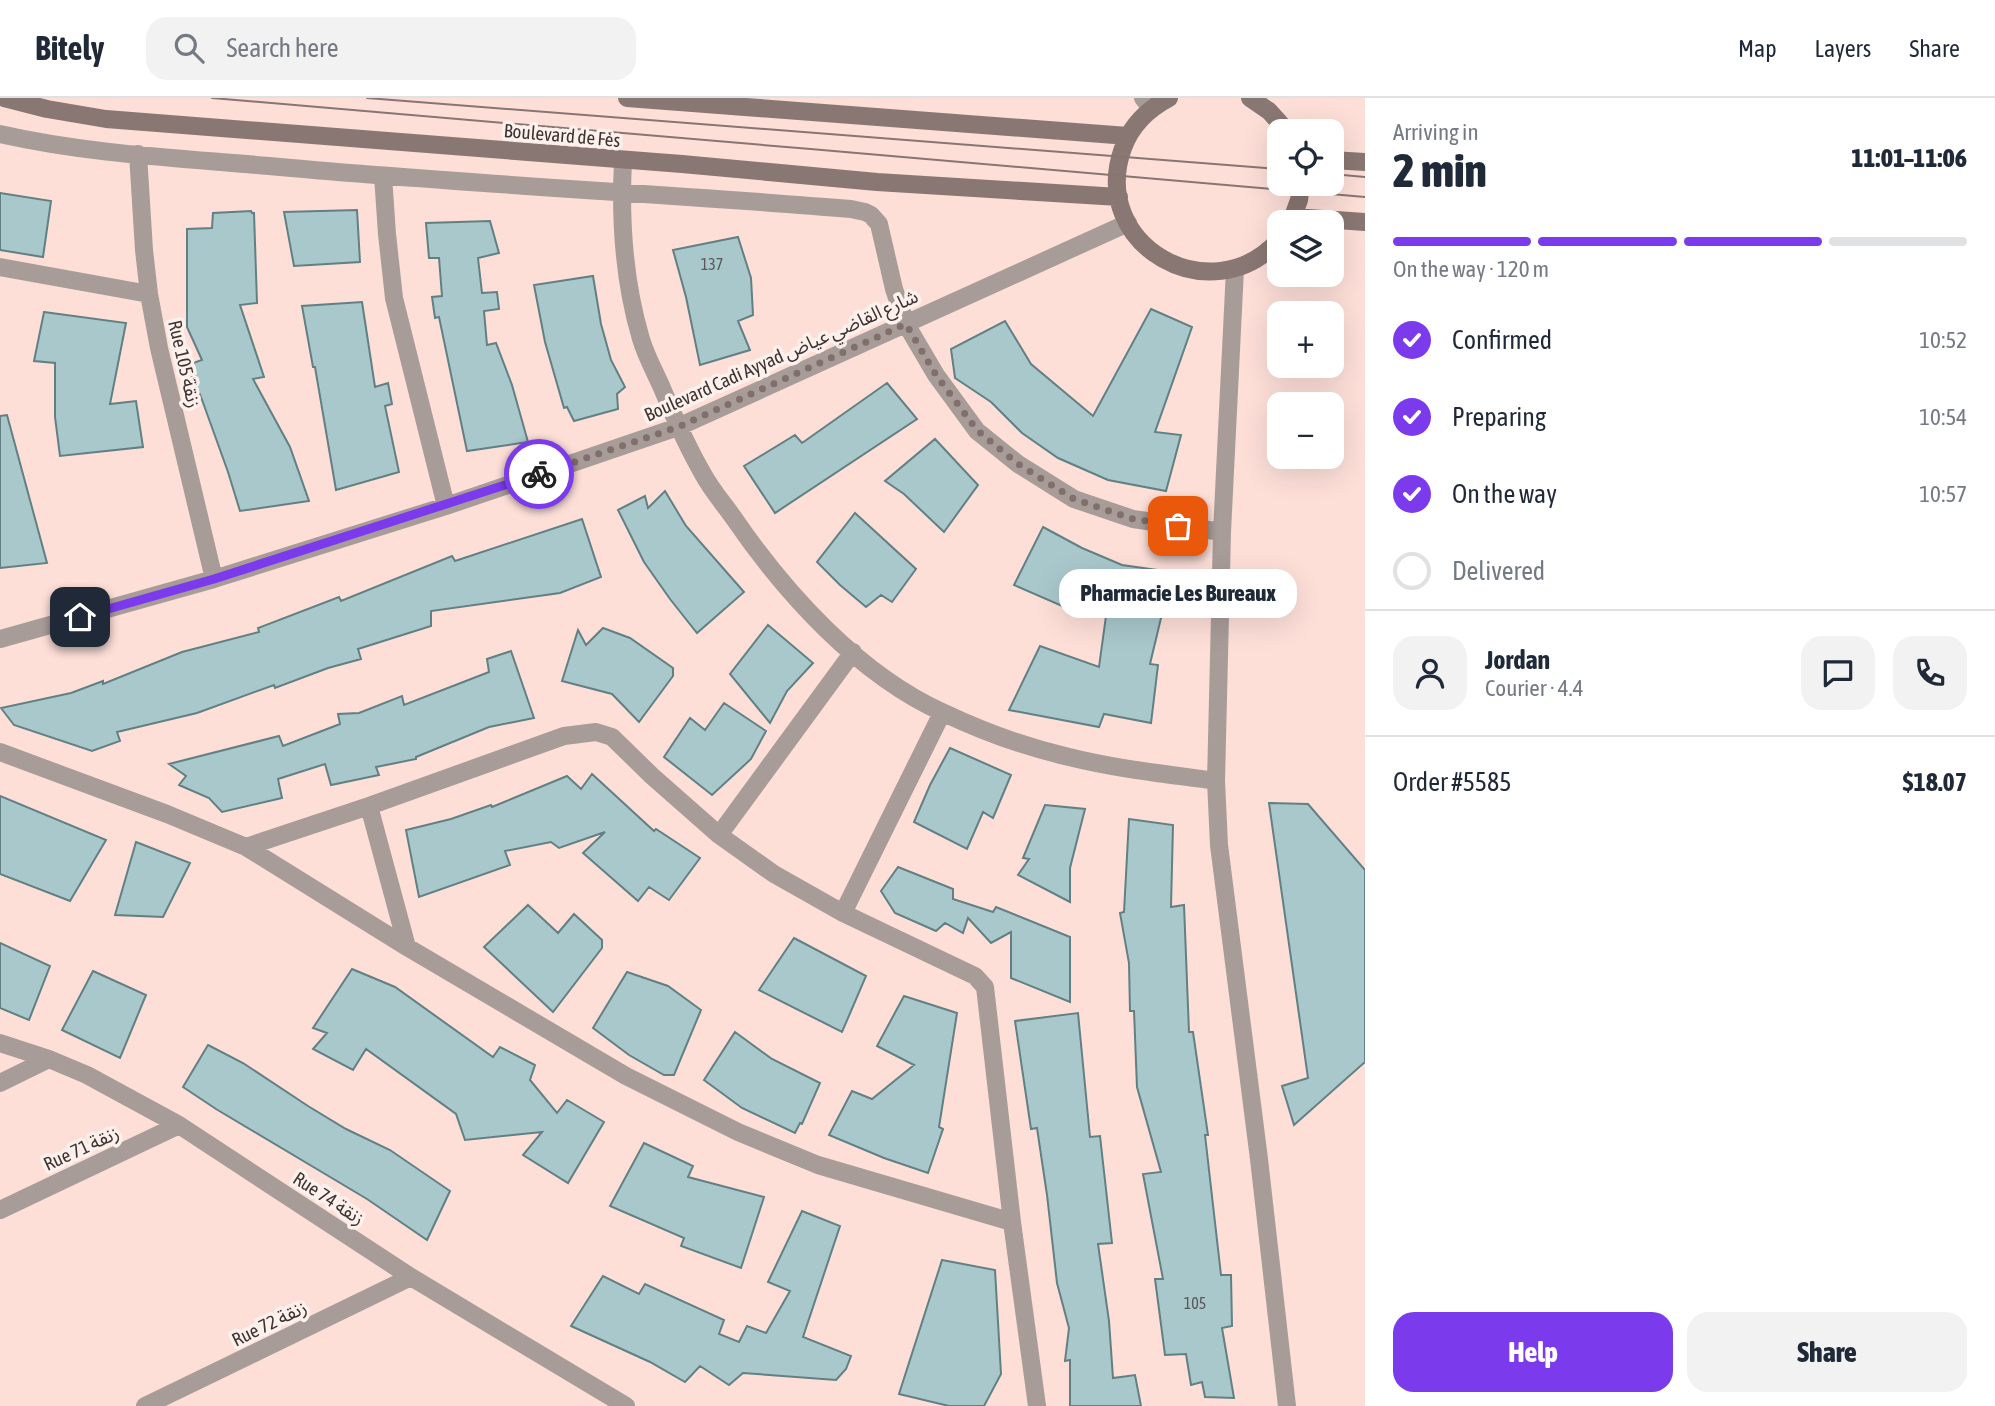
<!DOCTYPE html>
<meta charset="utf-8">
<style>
body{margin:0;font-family:"Asap Condensed","Noto Sans Arabic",sans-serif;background:#f2f2f3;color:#1f2937;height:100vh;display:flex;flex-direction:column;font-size:26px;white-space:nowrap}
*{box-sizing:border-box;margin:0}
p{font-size:23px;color:#747a83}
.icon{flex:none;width:38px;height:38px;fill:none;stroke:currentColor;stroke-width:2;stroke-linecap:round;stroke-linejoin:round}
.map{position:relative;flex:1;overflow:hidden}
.details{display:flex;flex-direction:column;background:#fff;width:630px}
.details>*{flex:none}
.fabs{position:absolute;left:1267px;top:21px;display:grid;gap:14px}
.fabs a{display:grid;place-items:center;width:77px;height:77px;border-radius:14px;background:#fff;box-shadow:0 7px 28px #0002;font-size:35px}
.pin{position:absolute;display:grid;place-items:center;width:60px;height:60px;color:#fff;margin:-30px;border-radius:14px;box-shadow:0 4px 10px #0006}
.courier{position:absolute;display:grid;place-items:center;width:70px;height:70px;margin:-35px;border:5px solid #7c3aed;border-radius:50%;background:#fff;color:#222;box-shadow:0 2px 9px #0007}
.bubble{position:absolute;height:49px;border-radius:21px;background:#fff;box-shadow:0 7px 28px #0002;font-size:23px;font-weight:800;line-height:49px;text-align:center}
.overview em{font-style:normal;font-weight:800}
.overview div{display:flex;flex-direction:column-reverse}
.overview{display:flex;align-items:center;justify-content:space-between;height:119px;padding:0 28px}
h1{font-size:46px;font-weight:800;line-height:52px}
.bar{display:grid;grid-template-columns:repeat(4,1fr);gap:10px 7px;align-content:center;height:84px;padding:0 28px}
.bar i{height:9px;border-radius:5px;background:#e0e1e3}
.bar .selected{background:#7c3aed}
.bar p{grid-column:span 4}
.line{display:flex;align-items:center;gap:18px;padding:0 28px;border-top:2px solid #e0e1e3}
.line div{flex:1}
.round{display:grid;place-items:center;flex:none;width:74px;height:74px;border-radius:21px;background:#f2f2f3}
ol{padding:0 28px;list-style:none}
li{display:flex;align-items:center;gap:21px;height:77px}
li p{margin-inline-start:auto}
li .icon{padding:7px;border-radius:50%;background:#7c3aed;color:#fff;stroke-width:4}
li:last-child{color:#747a83}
li i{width:38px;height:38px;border:4px solid #e0e1e3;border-radius:50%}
.button{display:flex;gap:14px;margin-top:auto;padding:14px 28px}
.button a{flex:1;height:80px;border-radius:21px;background:#7c3aed;color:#fff;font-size:28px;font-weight:800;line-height:80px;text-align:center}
.button a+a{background:#f2f2f3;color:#1f2937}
header{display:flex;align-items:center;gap:42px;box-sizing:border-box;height:98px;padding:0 35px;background:#fff;border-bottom:2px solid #e0e1e3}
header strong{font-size:33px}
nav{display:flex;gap:38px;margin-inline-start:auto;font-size:24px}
.search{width:490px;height:63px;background:#f2f2f3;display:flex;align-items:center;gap:18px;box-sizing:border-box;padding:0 24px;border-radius:21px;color:#747a83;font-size:26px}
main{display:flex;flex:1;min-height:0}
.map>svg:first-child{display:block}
.building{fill:#a9c8cc;stroke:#628083;stroke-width:2}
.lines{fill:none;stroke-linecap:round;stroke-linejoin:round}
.street{stroke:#a89c98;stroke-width:18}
.secondary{stroke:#897773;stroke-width:18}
.tram{stroke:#887571;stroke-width:2}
.done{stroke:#816f6b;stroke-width:7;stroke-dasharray:0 12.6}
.route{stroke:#7c3aed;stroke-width:9}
.labels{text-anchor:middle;stroke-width:7;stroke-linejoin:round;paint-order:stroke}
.number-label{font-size:16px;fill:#595857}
.street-label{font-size:19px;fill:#3e3330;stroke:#fdf1ee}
</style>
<header>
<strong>Bitely</strong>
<div class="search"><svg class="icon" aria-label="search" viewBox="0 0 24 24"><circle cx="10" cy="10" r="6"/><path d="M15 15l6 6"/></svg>Search here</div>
<nav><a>Map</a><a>Layers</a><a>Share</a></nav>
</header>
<main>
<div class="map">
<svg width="1365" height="1308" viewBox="0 0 1365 1308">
<rect width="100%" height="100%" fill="#fddfd8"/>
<path class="building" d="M0,95l51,8 -8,56 -43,-7z
M357,112l3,52 -66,4 -10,-54z
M251,113l1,2h2l3,90 -17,2 24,72 -11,2 37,68 19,54 -69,10 -12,-39 -27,-75 -14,-32 15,-5 -15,-33v-98l25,-1 1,-15z
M490,123l9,32 -21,5 4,35 15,-1 2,17 -15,2 3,34 9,-2 16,42 16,57 -61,9 -28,-134 -4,1 -3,-21 10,-1 -3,-38h-10l-3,-35z
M738,139l13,41 2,37 -15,6 12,29 -50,15 -14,-68 -13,-47z
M593,178l8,48 10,36 14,27 -8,7 1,15 -44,12 -7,-14 -3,1 -19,-66 -11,-57z
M362,204l13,85 13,-4 4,21 -7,2 14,66 -63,18 -21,-123h-2l-11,-61z
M1151,211l41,18 -37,105 26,3 -15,56 -58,-11 -50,-22 -36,-25 -31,-31 -36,-24 -4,-29 54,-28 26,43 62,52z
M44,214l82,11 -16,81 26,-3 7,46 -83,9 -5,-39v-54l-21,-2z
M887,285l30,36 -142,94 -31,-47 51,-31 7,8z
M7,317l40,148 -47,5v-152z
M935,341l43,46 -34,47 -40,-38 -19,-13z
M665,393l21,35 58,66 -47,41 -27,-34 -26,-37 -26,-52 27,-14 3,12z
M855,415l61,56 -24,33 -11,-7 -15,12 -26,-22 -23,-23z
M582,421l19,58 -41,16 -129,18v15l-73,23 3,10 -33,9 -53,20 -1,-3 -77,28 -80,19 3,9 -28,10 -78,-26 -13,-17 70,-15 32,-12v3l79,-32 77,-20 -1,-4 81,-31 2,4 111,-45 3,5z
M1043,429l39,21 40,17 50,7 -22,92 8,1 -7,58 -47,-9 -5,13 -90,-17 31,-64 59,21 8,-58 -40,-16 -5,13 -48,-21z
M768,527l45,38 -26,28 -17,32 -40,-49z
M603,530l27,10 43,30v8l-34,46 -27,-28 -50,-13 16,-51 8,15z
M511,553l23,67 -45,9 -73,30v2l-40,8 3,8 -48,10 -6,-21 -47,15 4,19 -60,14 -13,-14 -30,-13 7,-9 -17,-12 110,-28 4,10 57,-22 -2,-10 21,-1 43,-17 2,9 85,-33 -2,-13z
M724,605l42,28 -15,28 -39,36 -48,-38 26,-39 15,12z
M950,650l61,27 -18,43 -10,-6 -16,37 -53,-27 16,-37z
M592,676l62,57 2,-2 44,29 -31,42 -20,-13 -11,14 -55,-48 22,-21 -46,16 -8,-6 -46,9 5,14 -91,32 -13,-67 45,-11 40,-14 1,2 75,-31 14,13z
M0,698l106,44 -36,61 -70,-27z
M1269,705l39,1 57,66v192l-71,63 -12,-39 26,-8z
M1045,707l40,4 -15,59v34l-52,-27 11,-16 -6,-1z
M1129,721l44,6 -2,82 13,-2 5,127h4l15,103h-3l16,140h10l1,51 -10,2 12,70 -29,-1 -3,-15 -11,3 -5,-31 -21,1 -10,-76h8l-20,-105 18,-2 -24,-85 -3,-76h-4l-1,-48 -9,-50 4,-1z
M136,744l54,21 -27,54 -48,-2z
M898,769l55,22v10l40,13 3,-5 74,30v65l-59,-24v-46l-20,11 -23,-25 -5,15 -18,-10 -9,8 -41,-18 -14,-22z
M528,807l30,28 16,-19 28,26v8l-49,64 -69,-65z
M794,840l72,38 -24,56 -83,-42z
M0,845l50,23 -21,54 -29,-12z
M352,871l43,18 98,70 7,-10 35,18 -5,15 27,33 10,-13 37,22 -36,61 -45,-28 19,-23 -77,8 -9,-26 -90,-65 -13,21 -40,-21 14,-16 -14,-5z
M93,873l53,24 -26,63 -58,-28z
M627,874l41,14 33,24 -27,65h-10l-35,-20 -36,-27z
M904,898l53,17 -18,114 4,2 -15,44 -44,-15 -55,-23 23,-44 20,8 42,-34 -37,-19z
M1078,915l12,124 10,-1 12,107 -14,1 11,77 4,57 22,-3 6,31h-71v-46l-5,1 4,-33 -12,-45 -10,-88 -10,-67 -6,1 -16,-108z
M735,934l37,27 48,24 -18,41 -2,-1 -5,10 -53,-25 -38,-28z
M208,947l35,18 65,43 38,23 44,21 60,41 -23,49 -60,-41 -151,-90 -33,-22z
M644,1045l49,23 -5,11 76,20 -23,71 -60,-22 3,-8 -74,-32z
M802,1113l38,15 -37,111 48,19 -5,13 -10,11 -93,-7 -14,12 -29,-19 -15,16 -35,-20 -79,-36 32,-50 36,18 6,-10 79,36 -5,14 20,8 8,-16 19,7 24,-42 -22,-9z
M942,1162l53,10 6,104 -17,32h-35l-50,-12z"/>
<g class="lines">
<path class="street" d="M1143,0l9,11
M0,36c88,20 179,24 269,32 194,18 388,27 582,43l14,3 6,3 8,9 15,65 12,35 30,51 41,56 41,33 56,35 59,20 89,13
M138,56l6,96 5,44 10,54 55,231
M623,63c-3,59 1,121 18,178 5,17 14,33 21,49 12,29 25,58 41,86 8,15 20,29 30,43 52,76 126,158 211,196 40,19 82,34 125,44 48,12 98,17 147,24
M383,78l4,58 7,64 52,208
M0,169l149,27
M1235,171l-13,263 -6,249 3,64 40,314 28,247
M0,541l214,-60 232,-73 232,-79 450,-204
M0,654l167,62 79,33 161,100 219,129 112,56 80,33 194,57
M369,708l38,141
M719,737l134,-183
M246,749l123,-41 195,-70 32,-4 16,5 40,39 67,59 55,39 69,39 132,63 10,11 27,235 25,184
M843,815l99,-200
M0,945l49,16 38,16 92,50 232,152 215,129
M0,985l49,-24
M0,1112l179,-85
M145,1308l266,-129"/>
<path class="secondary" d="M4,0l43,11 59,10 576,45 195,18 242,15
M627,0l501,38
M1169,0c-21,11 -38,28 -46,50 -35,97 88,167 156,92
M1250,0l19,13 18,20
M1332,62l33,2
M1294,119l71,5
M1291,124l8,-22 2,-16"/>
<path class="tram" d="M212,0c384,32 769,66 1153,99
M367,0l912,71
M1332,76l33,3"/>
</g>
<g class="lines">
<path class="done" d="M539,376l139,-47 228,-103 30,51 41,55 41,34 56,35 59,20 45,7"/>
<path class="route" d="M80,519l134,-38 325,-105"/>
</g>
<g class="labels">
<g class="number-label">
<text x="712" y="172">137</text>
<text x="1195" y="1211">105</text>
</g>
<g class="street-label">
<text transform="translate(562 37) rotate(5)" y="7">Boulevard de Fès</text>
<text transform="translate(781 257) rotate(-24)" y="7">Boulevard Cadi Ayyad شارع القاضي عياض</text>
<text transform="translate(185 266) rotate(77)" y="7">Rue 105 زنقة</text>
<text transform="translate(81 1050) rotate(-25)" y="7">Rue 71 زنقة</text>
<text transform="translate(329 1100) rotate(33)" y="7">Rue 74 زنقة</text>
<text transform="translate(269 1225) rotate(-26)" y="7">Rue 72 زنقة</text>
</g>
</g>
</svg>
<div class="fabs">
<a><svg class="icon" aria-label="locate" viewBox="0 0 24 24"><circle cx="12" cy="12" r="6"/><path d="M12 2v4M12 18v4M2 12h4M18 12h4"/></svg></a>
<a><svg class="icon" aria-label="layers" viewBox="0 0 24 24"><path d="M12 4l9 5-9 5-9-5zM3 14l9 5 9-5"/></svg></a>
<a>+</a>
<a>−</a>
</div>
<div class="pin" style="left:1178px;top:428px;background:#ea580c"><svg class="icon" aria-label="bag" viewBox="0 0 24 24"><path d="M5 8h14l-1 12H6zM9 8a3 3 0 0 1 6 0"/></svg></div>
<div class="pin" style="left:80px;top:519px;background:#1f2937"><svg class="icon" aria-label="home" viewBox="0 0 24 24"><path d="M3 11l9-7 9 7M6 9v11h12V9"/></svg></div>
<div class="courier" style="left:539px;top:376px"><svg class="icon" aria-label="bike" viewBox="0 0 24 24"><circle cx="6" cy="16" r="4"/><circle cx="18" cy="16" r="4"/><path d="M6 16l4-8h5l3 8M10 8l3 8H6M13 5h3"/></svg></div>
<div class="bubble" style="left:1059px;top:471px;width:238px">Pharmacie Les Bureaux</div>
</div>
<section class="details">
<div class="overview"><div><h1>2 min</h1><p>Arriving in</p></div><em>11:01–11:06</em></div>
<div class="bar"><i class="selected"></i><i class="selected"></i><i class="selected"></i><i></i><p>On the way · 120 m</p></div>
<ol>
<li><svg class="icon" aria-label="check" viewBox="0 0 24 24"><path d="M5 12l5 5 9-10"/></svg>Confirmed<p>10:52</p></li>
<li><svg class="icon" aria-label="check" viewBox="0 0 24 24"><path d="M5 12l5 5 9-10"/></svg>Preparing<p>10:54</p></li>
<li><svg class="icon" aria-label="check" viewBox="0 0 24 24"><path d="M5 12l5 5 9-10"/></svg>On the way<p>10:57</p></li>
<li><i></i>Delivered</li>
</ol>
<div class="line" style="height:126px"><a class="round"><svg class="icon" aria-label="person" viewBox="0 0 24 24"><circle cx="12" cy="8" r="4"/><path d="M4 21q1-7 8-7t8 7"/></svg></a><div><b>Jordan</b><p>Courier · 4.4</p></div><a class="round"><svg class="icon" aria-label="chat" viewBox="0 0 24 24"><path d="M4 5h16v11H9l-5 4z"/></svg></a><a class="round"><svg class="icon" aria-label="phone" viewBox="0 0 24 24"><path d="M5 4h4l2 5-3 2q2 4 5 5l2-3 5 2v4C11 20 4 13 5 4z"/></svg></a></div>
<div class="line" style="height:91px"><div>Order #5585</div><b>$18.07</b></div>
<div class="button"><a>Help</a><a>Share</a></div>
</section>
</main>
